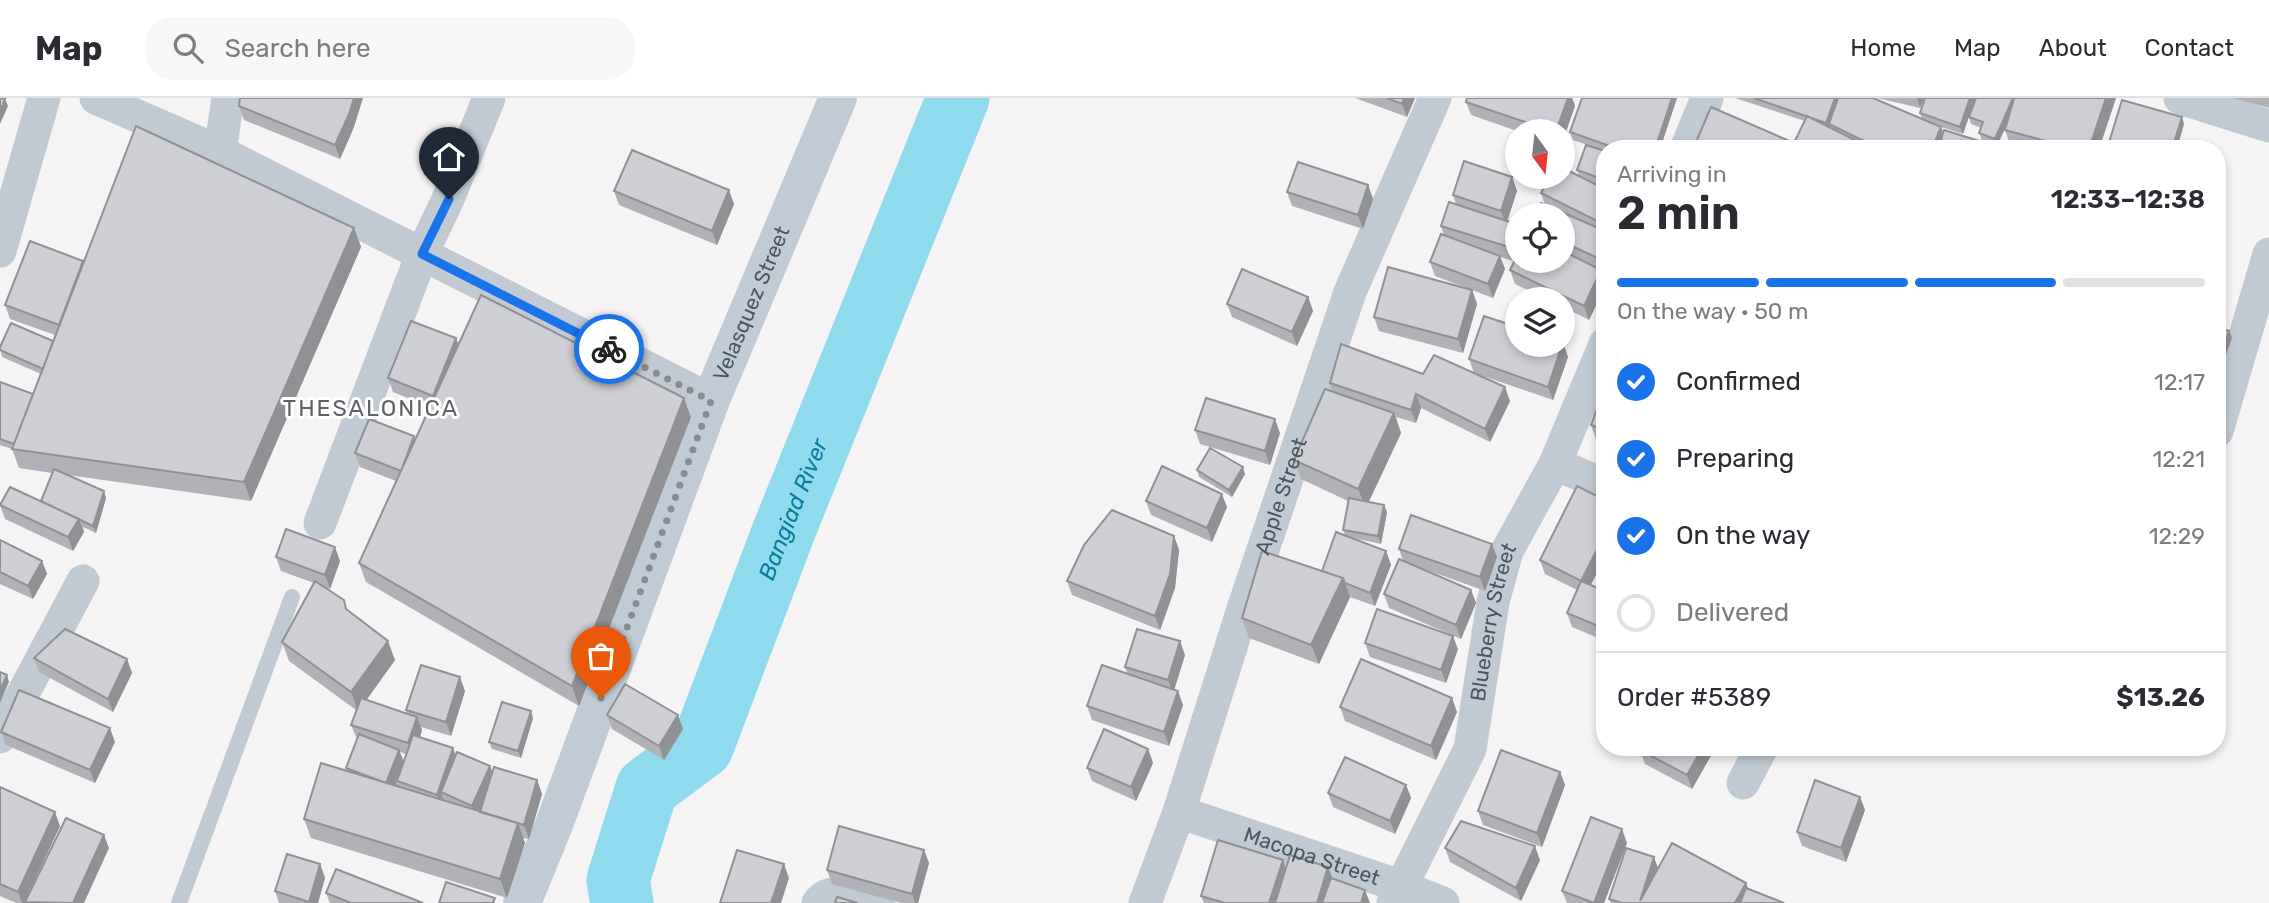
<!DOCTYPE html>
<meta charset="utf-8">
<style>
body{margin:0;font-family:Rubik,sans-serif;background:#f7f7f7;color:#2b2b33;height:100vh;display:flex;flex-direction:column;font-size:26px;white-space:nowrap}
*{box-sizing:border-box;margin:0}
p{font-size:23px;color:#7c7c81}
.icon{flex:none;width:38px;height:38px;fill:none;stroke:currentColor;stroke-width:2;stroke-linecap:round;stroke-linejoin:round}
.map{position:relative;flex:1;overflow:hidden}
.side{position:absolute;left:1596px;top:42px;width:630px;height:616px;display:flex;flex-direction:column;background:#fff;border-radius:28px;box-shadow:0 4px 10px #0003}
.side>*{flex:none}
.needle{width:46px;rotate:165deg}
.fabs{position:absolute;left:1505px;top:21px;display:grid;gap:14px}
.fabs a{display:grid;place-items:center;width:70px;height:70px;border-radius:50%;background:#fff;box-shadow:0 4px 10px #0003;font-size:35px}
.pin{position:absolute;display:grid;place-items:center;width:60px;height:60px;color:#fff;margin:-72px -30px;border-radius:50% 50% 50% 0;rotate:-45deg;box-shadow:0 0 7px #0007}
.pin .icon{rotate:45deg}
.courier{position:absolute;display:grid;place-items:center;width:70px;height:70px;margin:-35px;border:5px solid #1a73e8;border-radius:50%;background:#fff;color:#222;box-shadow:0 2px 9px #0007}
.summary em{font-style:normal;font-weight:600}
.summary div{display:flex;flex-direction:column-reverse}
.summary{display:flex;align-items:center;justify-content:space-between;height:119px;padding:0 21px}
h1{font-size:46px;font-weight:600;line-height:52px}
.bar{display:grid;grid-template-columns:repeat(4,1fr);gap:10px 7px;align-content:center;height:84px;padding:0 21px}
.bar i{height:9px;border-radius:5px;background:#e1e1e2}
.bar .current{background:#1a73e8}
.bar p{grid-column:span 4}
.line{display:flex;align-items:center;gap:18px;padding:0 21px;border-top:2px solid #e1e1e2}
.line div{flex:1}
ol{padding:0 21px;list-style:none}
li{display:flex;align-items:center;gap:21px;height:77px}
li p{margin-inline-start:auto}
li .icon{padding:7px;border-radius:50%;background:#1a73e8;color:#fff;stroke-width:4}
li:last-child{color:#7c7c81}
li i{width:38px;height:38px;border:4px solid #e1e1e2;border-radius:50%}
header{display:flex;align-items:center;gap:42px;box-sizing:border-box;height:98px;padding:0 35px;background:#fff;border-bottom:2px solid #e1e1e2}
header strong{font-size:33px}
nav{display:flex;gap:38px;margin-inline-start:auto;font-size:24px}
.search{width:490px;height:63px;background:#f7f7f7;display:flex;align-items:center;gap:18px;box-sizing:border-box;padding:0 24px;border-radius:28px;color:#7c7c81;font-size:26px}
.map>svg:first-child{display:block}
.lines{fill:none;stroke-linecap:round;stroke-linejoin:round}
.river{stroke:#90daee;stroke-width:63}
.service{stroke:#c1cad2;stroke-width:16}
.minor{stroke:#c1cad2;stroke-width:33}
.secondary{stroke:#c1cbd6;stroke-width:38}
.wall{fill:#b0b2b7;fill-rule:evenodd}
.shaded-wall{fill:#909195}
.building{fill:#cdcfd5;stroke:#909195;stroke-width:2}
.done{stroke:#868d94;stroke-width:7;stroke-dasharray:0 12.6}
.route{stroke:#1a73e8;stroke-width:9}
.labels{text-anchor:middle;stroke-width:6;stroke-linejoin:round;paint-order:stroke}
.street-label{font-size:21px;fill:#4a5661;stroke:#fff}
.neighbourhood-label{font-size:23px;letter-spacing:2px;fill:#5f6368;stroke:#fff}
.water-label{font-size:23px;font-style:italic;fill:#0c7c9b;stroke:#fff}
</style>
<header>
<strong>Map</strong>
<div class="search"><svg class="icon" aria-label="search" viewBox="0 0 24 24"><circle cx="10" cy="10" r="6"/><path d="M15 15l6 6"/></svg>Search here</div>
<nav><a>Home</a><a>Map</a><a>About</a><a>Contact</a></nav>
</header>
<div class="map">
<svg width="2269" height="805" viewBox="0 0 2269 805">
<rect width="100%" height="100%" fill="#f5f3f3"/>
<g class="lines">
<path class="river" id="s1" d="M622,805l-4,-23 29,-92 55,-41 81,-214 175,-435"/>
<path class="service" d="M179,805l113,-306"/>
<g class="minor">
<path d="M96,0l124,54 491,248"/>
<path d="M2180,0l89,28"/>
<path d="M1686,51l21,-51"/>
<path d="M220,54l8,-54"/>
<path d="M0,153l44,-153"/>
<path d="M2217,333l52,-177"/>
<path d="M1555,366l50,21"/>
<path d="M320,425l102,-269 26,-55 41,-101"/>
<path d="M0,639l83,-156"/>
<path d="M1743,685l19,-36"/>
<path id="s2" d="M1179,714l221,74 43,17"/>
<path d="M818,805c15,-19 43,-5 61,0"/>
<path id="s3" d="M1145,805l34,-91 64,-203 107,-317 85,-194"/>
<path id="s4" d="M1393,805l77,-154 23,-147 14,-51 48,-87 50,-120"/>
</g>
<path class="secondary" id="s5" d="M522,805l33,-81 156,-422 127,-302"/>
</g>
<path class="wall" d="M1355,0h60l-8,19z
M1467,0h105l3,8 -12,25h-46l-46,-16 -5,-13z
M1582,0h95l-17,51h-55v2l-32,-11 -3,-8z
M1735,0h138l49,21 -2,-6 56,-15h140l-17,51h-72l-17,-5 -5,-14 1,-4 -9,20 -15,-6 -3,-7 2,-5 -10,-4 -2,-7 -6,17 -25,-8 3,1 2,5 62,17h-312l101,-6 11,-22z
M1877,0h47l-4,10z
M2232,0h37v10z
M239,8l115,21 -14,32 -96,-39z
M1605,53v121l-4,-1 4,9v7l-16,33 -26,-13v-8h-17l-31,-15 -5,-14 53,-9v-46l-18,-10 -4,-12 38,-17 -2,-6z
M1512,79l5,14 -10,30 7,40 -14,-4 5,12 -12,29 -58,-22 -5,-14 14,-27 -3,-9 15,-22 -3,-9z
M1368,87l5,14 -10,30 -71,-23 -5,-14z
M614,93l120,13 -17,41 -98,-40z
M354,130l7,19 -110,254 -183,-26 38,23 -10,35 -13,-6 1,5 -11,19 -68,-32 -5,-14 41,-4 11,-28 -33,-5 -7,-19 -12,-4v-63l33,12 8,-20 -39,-17 -2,-10 53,-6 2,-6 -45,-16 -5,-14 78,-44z
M1472,192l5,14 -14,49 -84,-22 -5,-14z
M1308,199l5,14 -16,35 -65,-29 -5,-13z
M456,240l2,6 233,73 -112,289 -213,-124 -7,-19 37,-82 -36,-14 -5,-14 59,-17 1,3 15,-32 -37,-15 -5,-14z
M1563,245l5,14 -15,43 -79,-27 -5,-14z
M1423,276l87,27 -20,41 -69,-34 -5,15 -20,-6 5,16 -33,69 19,10 -6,32 -28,-6 33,13 5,14 -16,41 -25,-9 -31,67 -70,-26 -7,-20 80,-47 23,-36 -2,-5 5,-29 -47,-22 -7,-19 38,-69 -2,-8z
M1605,289v55l-9,-3 -5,-14z
M1195,332l85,3 -10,32 -70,-21z
M1197,372l48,4 -13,23 -33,-20z
M1605,402v57l-14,28 14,6v50l-33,-14 -5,-14 10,-23 -32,-16 -5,-14z
M1146,403l81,6 -15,35 -61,-27z
M1174,438l5,14 -4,38 -15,42 -88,-35 -5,-14z
M0,442l42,21 5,13 -14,25 -33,-15z
M1399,451l98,8 -12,34 -61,-22 47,21 5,13 -15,36 -72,-31 -5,-14 19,-33z
M276,459l64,4 -10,28 -6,-2 24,23 47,50 -29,40 41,13 -1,-3 59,-19 -14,45 -30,-9 1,3 -2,7 36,18 34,11 2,6 45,8 5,14 -13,45 -6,-1 2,5 -18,55 -196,-60 -7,-19 43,-48 -1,-3 11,-29 -6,-14 5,-15 -67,-49 -7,-19 32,-59 -33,-12zM400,654l6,2 -2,8z
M1365,545l93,6 -12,34 -76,-26z
M1185,557l-11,34 9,16 -14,41 -77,-26 -5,-14 40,-33 -2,-6z
M34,560l93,1 5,14 -19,39 -74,-40z
M1340,609l117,5 -21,48 -91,-39z
M607,617h71l5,14 -19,31 -52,-31z
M533,620l-12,40 -29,-9 -3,-7z
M1,634l114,10 -20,41 -89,-38z
M1642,649h69l2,5 -21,37 -47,-25 -5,-14z
M1148,651l5,14 -17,38 -44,-20 -5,-13z
M1560,674l5,13 -23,62 -59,-22 -5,-14z
M1406,687l5,13 -16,36 -62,-27 -5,-14z
M0,689l60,39 -36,77h-8l-16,-7z
M1860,699l5,13 -19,52 -44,-16 -5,-14z
M1627,745l-23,60h-37l-5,-12z
M1445,750l95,12 -19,41 -71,-39z
M924,752l5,13 -11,40h-17l-69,-19 -5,-14z
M320,766l5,14 -7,25h-39l-4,-12z
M1328,769l4,11 38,25h-166l-3,-7 85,-28z
M1658,770l88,15 2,6 36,14h-173l-2,-4z
M326,795l97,10h-93z"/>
<path class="shaded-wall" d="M354,0h9l-9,29 -14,32 -5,-14z
M1404,0h11l-8,19 -5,-13z
M1568,0h4l3,8 -12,35v-10h-7z
M1672,0h5l-17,51h-5z
M1835,0h5l-11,26 1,4 -1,2 -3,-7z
M1917,0h7l-4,10z
M1970,0h5l-12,36 -3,-7z
M2013,0h6l-22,48 -2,-7z
M2106,0h10l-17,51h-10z
M5,1l3,7 -8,18v-13z
M2182,19l2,7 -7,25h-5z
M1941,29l5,14 -3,8h-11z
M1512,79l5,14 -11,34 -5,-14z
M1368,87l5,14 -10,30 -5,-14z
M729,92l5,14 -17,41 -5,-14z
M1516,126l1,26 -3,11 -5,-14z
M354,130l7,19 -110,254 -7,-19z
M1605,151v21l-5,-11z
M1500,158l5,13 -12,29 -5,-14z
M1601,172l4,10v7l-16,33 -5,-14z
M1472,192l5,14 -14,49 -5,-14z
M1308,199l5,14 -16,35 -5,-14z
M2229,233l3,7 -15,42v-14z
M456,240l5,14 -23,58 -5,-14z
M1563,245l5,14 -15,43 -5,-13z
M1505,289l5,14 -20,41 -5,-13z
M1416,296l5,14 -5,15 -5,-13z
M684,300l7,19 -112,289 -7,-20z
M1394,315l7,20 -35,75 -8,-19z
M1275,321l5,14 -10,32 -5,-14z
M1243,369l2,7 -13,23 -3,-7z
M104,393l2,7 -10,35 -3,-7z
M1222,396l5,13 -15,35 -5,-14z
M1384,407l3,7 -6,32 -3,-8z
M79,421l5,13 -11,19 -5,-14z
M1605,436v23l-19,37 -5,-13z
M1174,438l5,14 -4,38 -15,42 -5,-14z
M1492,446l5,13 -12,34 -5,-14z
M335,449l5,14 -10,28 -5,-14z
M1386,453l5,14 -16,41 -5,-13z
M42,463l5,13 -14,25 -5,-13z
M1343,480l7,19 -31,67 -8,-19z
M1471,492l5,13 -15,36 -5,-14z
M1453,538l5,13 -12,34 -5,-13z
M388,543l7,19 -37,52 -7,-20z
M1180,543l5,14 -12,39 -5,-14z
M127,561l5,14 -19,39 -5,-13z
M7,577l2,7 -9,21v-13z
M460,579l5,14 -14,45 -5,-14z
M1178,593l5,14 -14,41 -5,-14z
M1452,600l5,14 -21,48 -5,-14z
M531,613l2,7 -12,40 -3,-7z
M678,617l5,14 -19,31 -5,-14z
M417,619l5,13 -9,27 -5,-14z
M110,630l5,14 -20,41 -5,-13z
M1703,649h8l2,5 -21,37 -5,-14z
M453,650l5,13 -17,31 3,10 -2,6 -5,-13z
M1148,651l5,14 -17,38 -5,-14z
M399,652l5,13 -13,33 -5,-13z
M490,668l5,13 -18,40 -5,-13z
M1560,674l5,13 -23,62 -5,-14z
M537,682l5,14 -13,45 -5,-14z
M1406,687l5,13 -16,36 -5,-13z
M1860,699l5,13 -19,52 -5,-14z
M55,714l5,14 -36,77h-2l-4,-11z
M518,725l7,20 -18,55 -7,-19z
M1622,731l5,14 -23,60h-10z
M104,737l5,13 -25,55h-11z
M1535,748l5,14 -19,41 -5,-13z
M924,752l5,13 -11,40h-3l-3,-9z
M1654,759l5,14 -19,30z
M1283,762l5,13 -10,30h-9z
M320,766l5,14 -7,25h-9z
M784,766l5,14 -8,25h-10z
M1328,769l5,13 -7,23h-9z
M1746,785l5,14 -3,6h-13z
M1365,792l5,13h-9z"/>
<path class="building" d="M0,0l5,1 -5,12z
M240,0h114l-5,16 -14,31 -96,-39z
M1387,0h17l-2,6z
M1467,0h101l-12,33h-4l-86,-29z
M1582,0h90l-17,51h-37l-48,-17z
M1754,0h81l-9,25z
M1838,0h35l68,29 -9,22h-52l-51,-25z
M1925,0h45l-10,29 -40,-14z
M1976,0h37l-18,41 -16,-6 4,-11 -14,-5z
M2014,0h92l-17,51h-14l-70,-19z
M2122,2l60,17 -10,32h-65z
M1711,9l83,36 -3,6h-98z
M1807,18l64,32v1h-80z
M136,28l218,102 -110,254 -232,-33z
M1944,32l61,19h-67z
M1586,47l19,6v29l-28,-10z
M632,52l97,40 -17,41 -98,-40z
M1464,63l48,16 -11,34 -48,-16z
M1298,64l70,23 -10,30 -71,-23z
M1563,70l42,21v36l-64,-32 8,-16h14z
M1449,104l67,22 -7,23 -68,-21z
M1541,105l64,28v18l-5,10 -37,-17v-27h-27z
M1441,136l59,22 -12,28 -58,-22z
M30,143l53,20 -24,64 -54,-20z
M1563,153l38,19 -17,36 -74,-36 7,-14v5h46z
M1388,169l84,23 -14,49 -84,-22z
M1242,171l66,28 -16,35 -65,-28z
M481,197l203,103 -112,288 -213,-123z
M1484,218l33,11v18h45l-14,42 -79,-28z
M411,223l45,17 -23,58 -45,-18z
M11,225l42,18 -10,28 -43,-19v-3z
M2217,229l12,4 -12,35z
M1341,246l82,30 11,-19 71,32 -20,42 -69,-35 -5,16 -81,-27z
M0,284l33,12 -19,50 -14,-5z
M1605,289v43l-14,-5z
M1325,291l69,24 -36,76 -64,-29z
M1206,300l69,21 -10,32 -70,-21z
M369,321l45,17 -13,35 -46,-18z
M1210,350l33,19 -14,23 -32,-20z
M1162,368l60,28 -15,34 -61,-27z
M54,371l50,22 -11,35 -52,-25z
M1577,388l28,14v34l-24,47 -41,-21z
M10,389l69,32 -11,18 -68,-32z
M1349,400l35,7 -6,31 -35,-6z
M1112,412l62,26 -4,38 -15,42 -88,-35 17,-36z
M1411,417l81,29 -12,33 -81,-28z
M286,431l49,18 -10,28 -49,-18z
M1336,434l50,19 -16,42 -25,-10 -2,-5 -21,-7z
M0,442l42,21 -14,25 -28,-14z
M1262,453l81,27 -32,67 -69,-27z
M1399,461l72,31 -15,35 -72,-31z
M315,483l29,19 2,9 42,32 -37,51 -69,-50z
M1581,483l24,10v38l-38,-16z
M1377,511l76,27 -12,34 -76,-27z
M65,531l62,30 -19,40 -74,-41z
M1137,531l43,12 -12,39 -43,-13z
M1361,561l91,39 -21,48 -91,-39z
M421,567l39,12 -14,45 -40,-12z
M1102,567l76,26 -14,41 -77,-26z
M0,574l7,3 -7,15z
M625,586l53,31 -19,31 -52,-31z
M19,592l91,38 -20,42 -89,-38z
M361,600l56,19 -9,26 -57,-18z
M502,604l29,9 -13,40 -29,-9z
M1104,631l44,20 -17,38 -44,-19z
M359,636l40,16 -13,33 -40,-15z
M413,637l40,13 -16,47 -40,-14z
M1642,649h61l-16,28 -47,-25z
M1501,652l59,22 -23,61 -59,-22z
M457,654l33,14 -18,40 -31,-14z
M1345,659l61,28 -16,36 -62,-28z
M321,665l197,60 -18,56 -196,-60z
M494,669l43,13 -13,45 -44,-13z
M1815,682l45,17 -19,51 -44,-16z
M0,689l55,25 -37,80 -18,-8z
M1591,719l31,12 -28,74 -32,-12z
M66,720l38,17 -31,68 -48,-1z
M1461,723l74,25 -19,42 -71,-40z
M839,728l85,24 -12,44 -85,-24z
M1218,742l65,20 -14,43h-44l-24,-7z
M1672,745l74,40 -11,20h-113l-13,-4 17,-51 28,9 -14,44z
M737,752l47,14 -13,39h-51z
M287,756l33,10 -11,38 -34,-11z
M1290,757l38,12 -11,36h-42z
M336,771l87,34h-72l-25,-10z
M1331,780l34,12 -4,13h-39z
M446,784l49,16 -2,5h-54z
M1746,790l38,15h-44z
M837,799l21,6h-23z"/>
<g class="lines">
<path class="done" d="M601,600l110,-297 -102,-52"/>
<path class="route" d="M449,101l-27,55 187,95"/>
</g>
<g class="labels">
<g class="street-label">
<text dy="7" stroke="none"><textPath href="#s5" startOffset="642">Velasquez Street</textPath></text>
<text dy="7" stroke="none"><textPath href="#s3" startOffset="429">Apple Street</textPath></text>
<text dy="7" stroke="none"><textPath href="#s4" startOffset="301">Blueberry Street</textPath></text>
<text dy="7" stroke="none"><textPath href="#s2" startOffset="140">Macopa Street</textPath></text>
</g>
<g class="neighbourhood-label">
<text x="371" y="318">THESALONICA</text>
</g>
<g class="water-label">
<text dy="8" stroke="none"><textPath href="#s1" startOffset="443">Bangiad River</textPath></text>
</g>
</g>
</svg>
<div class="fabs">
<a><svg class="needle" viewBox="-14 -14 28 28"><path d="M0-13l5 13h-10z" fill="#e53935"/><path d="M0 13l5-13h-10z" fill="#7c7c81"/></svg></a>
<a><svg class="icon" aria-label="locate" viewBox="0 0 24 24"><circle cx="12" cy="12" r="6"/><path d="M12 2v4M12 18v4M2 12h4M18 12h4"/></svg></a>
<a><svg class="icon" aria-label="layers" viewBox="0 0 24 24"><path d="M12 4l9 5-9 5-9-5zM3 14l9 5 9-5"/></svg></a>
</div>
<div class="pin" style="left:601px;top:600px;background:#ea580c"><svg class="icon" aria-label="bag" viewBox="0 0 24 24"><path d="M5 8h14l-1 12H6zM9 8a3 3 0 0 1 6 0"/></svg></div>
<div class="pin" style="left:449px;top:101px;background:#1f2937"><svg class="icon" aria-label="home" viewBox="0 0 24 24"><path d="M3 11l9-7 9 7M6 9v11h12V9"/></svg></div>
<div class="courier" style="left:609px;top:251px"><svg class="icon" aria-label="bike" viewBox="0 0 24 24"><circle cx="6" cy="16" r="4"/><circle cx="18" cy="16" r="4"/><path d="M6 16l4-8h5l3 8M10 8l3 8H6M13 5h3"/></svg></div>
<section class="side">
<div class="summary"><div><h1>2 min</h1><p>Arriving in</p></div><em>12:33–12:38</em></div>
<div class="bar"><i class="current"></i><i class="current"></i><i class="current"></i><i></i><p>On the way · 50 m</p></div>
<ol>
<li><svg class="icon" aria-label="check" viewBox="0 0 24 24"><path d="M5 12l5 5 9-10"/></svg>Confirmed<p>12:17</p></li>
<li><svg class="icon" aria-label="check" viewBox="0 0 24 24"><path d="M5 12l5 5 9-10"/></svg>Preparing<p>12:21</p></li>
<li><svg class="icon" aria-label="check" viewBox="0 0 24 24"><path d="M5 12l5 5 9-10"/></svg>On the way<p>12:29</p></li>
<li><i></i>Delivered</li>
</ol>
<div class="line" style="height:91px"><div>Order #5389</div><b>$13.26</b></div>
</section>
</div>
